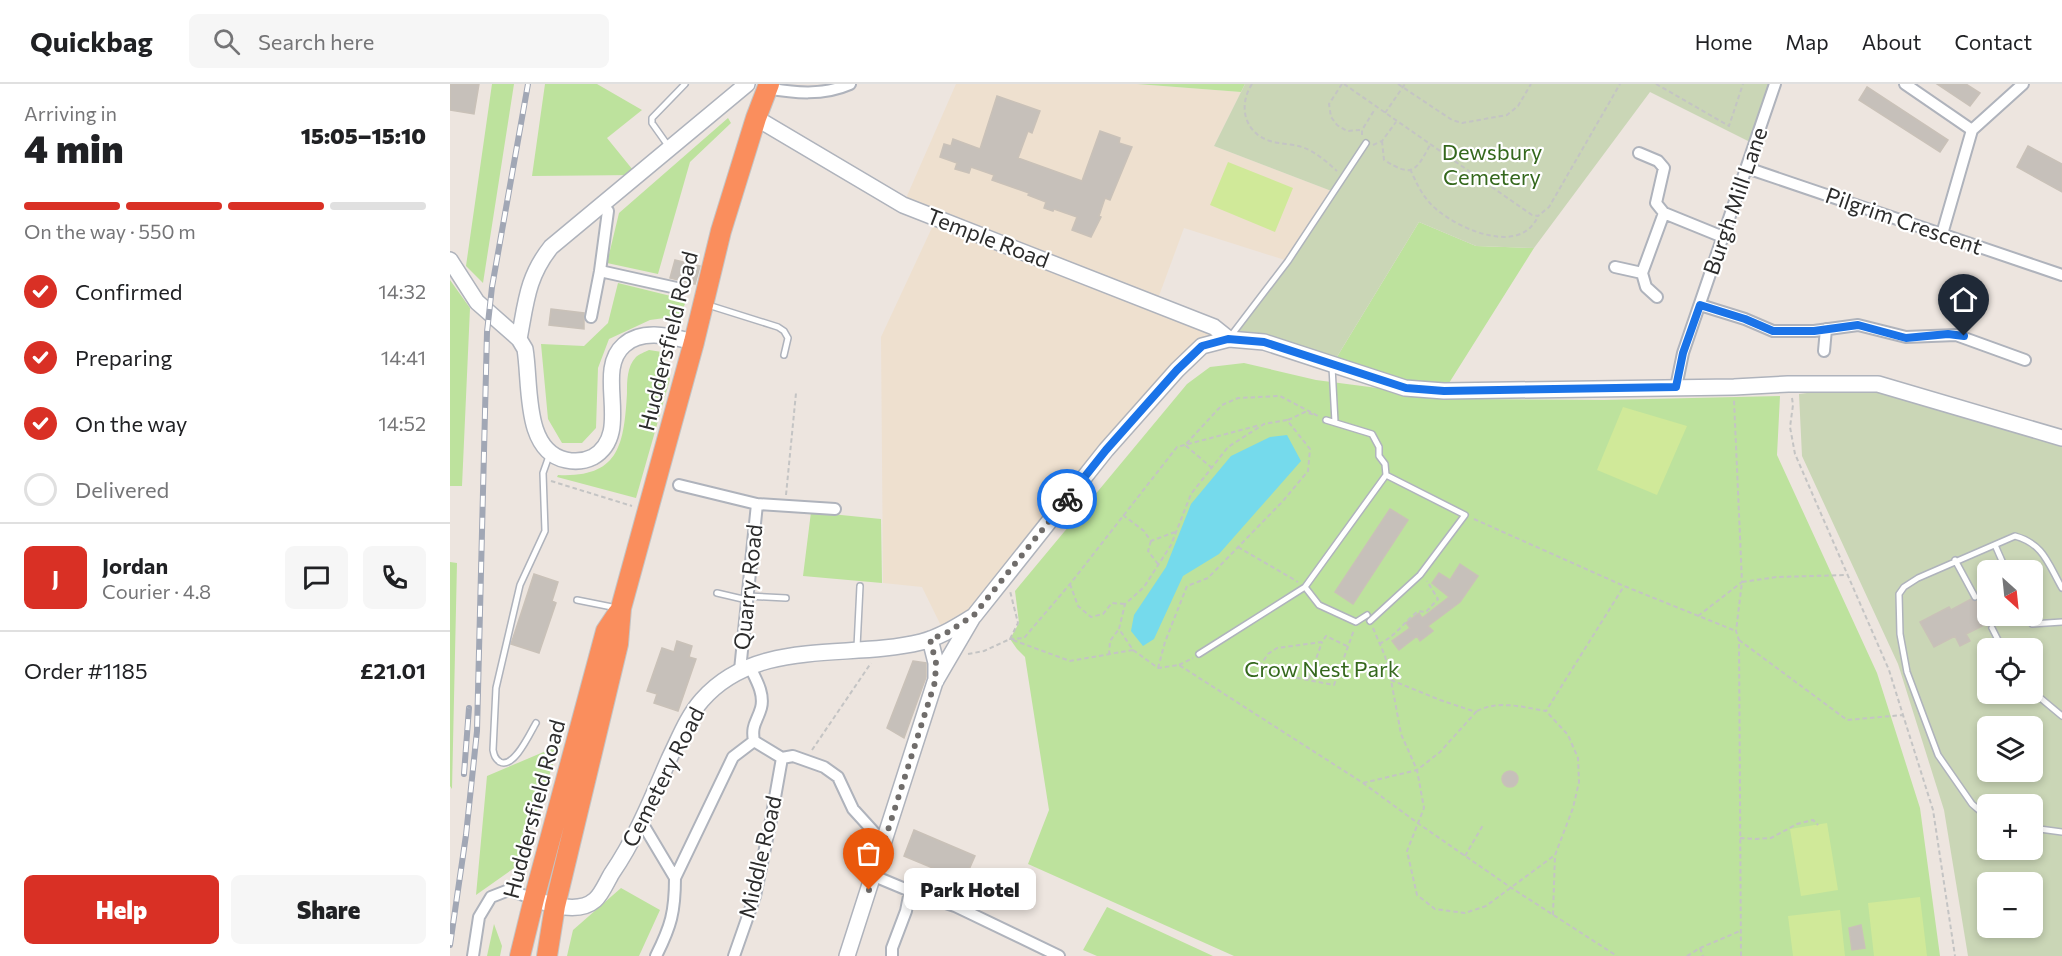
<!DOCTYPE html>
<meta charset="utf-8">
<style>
body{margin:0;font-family:Commissioner,sans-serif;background:#f6f6f6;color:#202124;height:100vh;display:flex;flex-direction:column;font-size:22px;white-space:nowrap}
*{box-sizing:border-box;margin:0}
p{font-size:20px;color:#757577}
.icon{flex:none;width:33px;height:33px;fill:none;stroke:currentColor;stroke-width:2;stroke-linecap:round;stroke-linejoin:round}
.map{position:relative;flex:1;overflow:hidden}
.details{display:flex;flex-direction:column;background:#fff;width:450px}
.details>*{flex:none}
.needle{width:39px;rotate:153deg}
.tools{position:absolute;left:1527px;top:476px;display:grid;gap:12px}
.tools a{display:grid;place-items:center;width:66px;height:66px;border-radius:9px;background:#fff;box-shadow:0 3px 9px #0003;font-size:30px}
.pin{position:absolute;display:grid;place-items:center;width:51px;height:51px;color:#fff;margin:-62px -26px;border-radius:50% 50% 50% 0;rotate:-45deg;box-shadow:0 0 6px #0007}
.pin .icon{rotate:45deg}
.courier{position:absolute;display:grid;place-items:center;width:60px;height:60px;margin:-30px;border:4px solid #1a73e8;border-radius:50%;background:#fff;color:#222;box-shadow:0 2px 8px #0007}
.bubble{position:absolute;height:42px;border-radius:9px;background:#fff;box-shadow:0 3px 9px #0003;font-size:20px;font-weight:800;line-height:42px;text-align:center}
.summary em{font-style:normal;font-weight:800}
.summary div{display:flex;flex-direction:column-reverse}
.summary{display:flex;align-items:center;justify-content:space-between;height:102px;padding:0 24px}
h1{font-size:39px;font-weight:800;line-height:45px}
.bar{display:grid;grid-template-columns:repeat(4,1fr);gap:9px 6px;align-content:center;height:72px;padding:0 24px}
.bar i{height:8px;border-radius:4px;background:#e0e0e0}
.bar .current{background:#d93025}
.bar p{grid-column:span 4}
.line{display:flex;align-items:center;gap:15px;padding:0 24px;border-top:2px solid #e0e0e0}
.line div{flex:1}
.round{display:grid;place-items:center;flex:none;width:63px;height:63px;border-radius:9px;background:#f6f6f6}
ol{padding:0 24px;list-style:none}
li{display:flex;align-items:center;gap:18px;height:66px}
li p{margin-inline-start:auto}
li .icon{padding:6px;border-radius:50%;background:#d93025;color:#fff;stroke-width:4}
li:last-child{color:#757577}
li i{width:33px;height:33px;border:3px solid #e0e0e0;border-radius:50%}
.cta{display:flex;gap:12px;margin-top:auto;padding:12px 24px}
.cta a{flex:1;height:69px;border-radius:9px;background:#d93025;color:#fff;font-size:24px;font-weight:800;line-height:69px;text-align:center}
.cta a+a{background:#f6f6f6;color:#202124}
header{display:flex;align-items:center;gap:36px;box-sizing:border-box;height:84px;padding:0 30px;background:#fff;border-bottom:2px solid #e0e0e0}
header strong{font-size:28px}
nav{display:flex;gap:33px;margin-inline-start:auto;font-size:21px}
.search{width:420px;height:54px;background:#f6f6f6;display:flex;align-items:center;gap:15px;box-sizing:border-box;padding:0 21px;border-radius:9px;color:#757577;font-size:22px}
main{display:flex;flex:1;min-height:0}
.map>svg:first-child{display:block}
.education{fill:#eee0cf}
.green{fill:#bde29d}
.cemetery{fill:#cad6b6;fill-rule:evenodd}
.pitch{fill:#d0e999}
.water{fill:#75daec}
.building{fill:#c6c0ba;stroke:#c9c1b8;stroke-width:1.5}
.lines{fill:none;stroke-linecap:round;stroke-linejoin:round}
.lane-casing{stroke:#afb3bc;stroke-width:8}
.street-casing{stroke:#afb3bc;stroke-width:14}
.secondary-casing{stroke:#afb3bc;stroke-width:18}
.highway-casing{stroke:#c4c4c4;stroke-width:22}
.path{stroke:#c4c4c4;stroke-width:2;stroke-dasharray:4.5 3;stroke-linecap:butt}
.lane{stroke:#fff;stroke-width:5}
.street{stroke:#fff;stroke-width:10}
.secondary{stroke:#fff;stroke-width:15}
.highway{stroke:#fa8e5d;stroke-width:20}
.rail-casing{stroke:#a1a7b5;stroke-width:6}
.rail{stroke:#fff;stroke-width:4;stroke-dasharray:11;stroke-linecap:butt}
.done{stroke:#706d6b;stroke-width:6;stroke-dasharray:0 10.8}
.route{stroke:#1a73e8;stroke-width:8}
.labels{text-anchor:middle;stroke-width:4.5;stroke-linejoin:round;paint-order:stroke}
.park-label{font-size:22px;fill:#35681d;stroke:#fff}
.street-label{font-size:22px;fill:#2c2c2c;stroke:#fff}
</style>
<header>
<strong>Quickbag</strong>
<div class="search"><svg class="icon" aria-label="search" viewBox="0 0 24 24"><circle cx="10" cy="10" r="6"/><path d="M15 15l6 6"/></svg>Search here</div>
<nav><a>Home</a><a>Map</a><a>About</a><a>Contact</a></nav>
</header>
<main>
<section class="details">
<div class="summary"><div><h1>4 min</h1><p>Arriving in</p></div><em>15:05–15:10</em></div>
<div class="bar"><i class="current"></i><i class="current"></i><i class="current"></i><i></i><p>On the way · 550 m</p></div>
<ol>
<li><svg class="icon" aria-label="check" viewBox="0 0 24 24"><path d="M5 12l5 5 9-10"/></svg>Confirmed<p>14:32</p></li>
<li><svg class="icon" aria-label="check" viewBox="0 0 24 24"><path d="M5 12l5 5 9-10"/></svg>Preparing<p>14:41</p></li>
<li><svg class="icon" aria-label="check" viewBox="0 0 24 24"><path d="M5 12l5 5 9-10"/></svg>On the way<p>14:52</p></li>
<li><i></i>Delivered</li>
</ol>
<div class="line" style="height:108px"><b class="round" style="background:#d93025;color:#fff">J</b><div><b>Jordan</b><p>Courier · 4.8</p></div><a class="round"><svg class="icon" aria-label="chat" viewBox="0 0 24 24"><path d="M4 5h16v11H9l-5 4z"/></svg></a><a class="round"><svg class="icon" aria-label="phone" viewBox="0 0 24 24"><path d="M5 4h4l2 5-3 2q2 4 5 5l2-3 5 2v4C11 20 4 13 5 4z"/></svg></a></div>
<div class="line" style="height:78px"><div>Order #1185</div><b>£21.01</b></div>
<div class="cta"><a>Help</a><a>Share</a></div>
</section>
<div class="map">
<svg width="1612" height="872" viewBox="0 0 1612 872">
<rect width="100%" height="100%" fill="#ede5df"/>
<path class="education" d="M506,0h181l104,8 -27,54 120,46 -46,69 -104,-33 -28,76 73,35 -27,7 -197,231 -60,57 -23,-47 -39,-4 -2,-246 55,-118 -33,-14z"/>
<path class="green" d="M42,0h22l-31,199 -17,-17z
M95,0h52l45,26 -35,28 30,37 -105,1z
M687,0h108l-4,8z
M278,34l3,5 -41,39 -32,112 -51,-11 12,-50z
M969,138l57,24 58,2 -90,143 -112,-26z
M0,196l20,28 -8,178h-12z
M168,199l69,17 -8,16 -29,4 -41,19 -11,29 -2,60 -14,15h-20l-14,-24 -7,-75 43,2 24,-23z
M199,266l13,2 8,27 -34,119 -79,-21 1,-2c61,3 66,-30 69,-82 0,-12 0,-27 9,-36 3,-3 9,-5 13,-7z
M794,279l72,17 146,19 142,1 176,-4 -3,59 100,218 43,135 20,148h-706l-206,-92 21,-54 -24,-153 -8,-8 -7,-10 9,-16 -4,-32 172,-207 23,-17z
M361,428l70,7 1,64 -79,-7z
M0,478l7,1 -5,226 -2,-3z
M110,661l-43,121 -41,29 11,-119z
M171,804l39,22 -21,46h-72l6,-26z
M657,823l106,49h-116l-14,-6z
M44,840l8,22 -2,10h-13z"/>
<path class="cemetery" d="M795,0h530l-21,60 -104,-52 -116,156 -58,-2 -57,-24 -87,143 -103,-26 105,-147 -120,-46z
M1428,300l184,54v518h-94l-24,-146 -46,-146 -96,-208 -3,-62zM1538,486h44v45h-44zM1538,564h44v45h-44zM1538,642h44v45h-44zM1538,720h44v45h-44zM1538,798h44v45h-44z"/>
<path class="pitch" d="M778,78l65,26 -18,44 -65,-27z
M1173,323l64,19 -30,69 -60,-25z
M1377,739l11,67 -37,6 -11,-67z
M1470,813l7,59h-53l-6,-53z
M1390,826l5,46h-52l-5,-40z"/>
<path class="water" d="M837,351l14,26 -82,93 -36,22 -29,63 -11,7 -12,-15 3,-16 32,-48 25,-63 40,-48 39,-19z"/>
<path class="building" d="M0,0h29l-5,30 -24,-4z
M1487,0h29l14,9 -10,13z
M1417,3l81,53 -8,12 -81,-52z
M547,12l43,15 -8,22 -4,-2 -10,27 64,23 18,-50 20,7 -1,5 13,4 -22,53 -5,-2 -6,18 2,1 -10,20 -19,-7 5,-13 -23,-8 -1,2 -9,-3 2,-6 -18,-7 1,-2 -37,-13 2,-5 -23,-8 -2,6 -14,-4 2,-6 -17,-6 4,-13 7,2 2,-7 27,10z
M1578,62l34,18v28l-45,-25z
M225,176l25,6 -5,18 -25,-6z
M101,225l33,4v16l-35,-4z
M940,425l18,11 -55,84 -18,-12z
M1010,480l18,12 -18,26 -32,24 5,5 -13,10 -3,-5 -18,14 -7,-9 18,-13 -4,-5 13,-10 3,5 27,-21 -17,-14 7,-10 11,7z
M84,490l24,8 -6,19 4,2 -17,50 -28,-9z
M1531,510l7,12v9h15l-9,4 3,6 -5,-2 -5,3 -1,-2 -20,10 4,7 -10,5 -5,-10 -21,11 -14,-25 29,-15 2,3 20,-11 6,3z
M227,557l15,5 -3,11 7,2 -18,52 -24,-8 3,-9 -10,-3 15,-43 12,4z
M463,577l13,2v14l-22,61 -17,-10z
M1052 695a8 8 0 1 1 16 0a8 8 0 1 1-16 0Z
M464,746l61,26 -11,25 -60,-25z
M1411,841l4,23 -13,2 -3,-22z"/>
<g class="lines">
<g class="lane-casing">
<path id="lane" d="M219,63l-17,-24v-5l33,-34
M258,221l70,22 6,4 4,7 -4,17
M780,253l58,-76 78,-118
M882,283l3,55
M876,336l46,14 7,13v9l6,8 1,11
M1545,461l11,25
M1505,476l20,37
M267,509l30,7
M297,512l39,2
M127,516l40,8
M917,531l-11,7 -37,-17 -14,-18 81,-112 79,40 -45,60 -50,46
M1577,531l5,9 30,-2
M1542,544l10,20
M407,563l3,-61
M749,570l106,-67
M1582,607l30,25
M86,639c-6,10 -22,46 -36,39 -5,-3 -6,-7 -7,-12l3,-62 24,-103 25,-54 -2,-58 6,-17
M1538,734l-16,-14 -34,-49 -31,-83 -7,-38 -1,-40 5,-7 14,-9 97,-42c29,8 33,28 47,52
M1582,744l30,4"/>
</g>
<g class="street-casing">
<path id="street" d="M1455,0l67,46
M317,4c27,5 56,8 83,-4
M1189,69l19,8 6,7 -8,35 8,10
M1297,84l315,107
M1492,150l30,-104 51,-46
M1165,183l27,6
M150,187l81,18
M1207,213l-11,-10 -4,-14 22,-60 59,24
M1250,221l45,14 28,12h41l44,-6 48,12 50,-2 69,25
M141,233l9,-46 8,-60 -6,-6
M1374,267l2,-22
M1226,303l7,-34 92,-269
M229,401l78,19 78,5
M299,581c6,13 16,28 12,43 -4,14 -10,17 -7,33l28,17 11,-2 31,11 14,10 15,32 30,33
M290,586l17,-166
M191,737l34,57
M424,792l36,15 45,15 104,50
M23,872l6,-39 12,-20 18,-7 25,9
M206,872c15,-30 19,-44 19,-78l58,-121 21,-16
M284,872l21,-60 16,-76 11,-62
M442,872v-8l14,-37 4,-20"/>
</g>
<g class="secondary-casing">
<path id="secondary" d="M306,34l147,87 311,122 15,12
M0,176l27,42 42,37 6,10c6,35 -2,102 41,111 9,2 19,1 27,-3 41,-24 0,-85 31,-112 19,-17 48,-8 70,-3
M69,255c7,-36 8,-62 32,-92l196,-163
M480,555l6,24v18
M84,815c17,6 45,15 61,1 7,-6 12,-19 17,-27 24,-35 40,-75 57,-114 10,-20 18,-42 33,-59 55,-63 146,-40 219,-58 20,-5 36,-16 53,-26l132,-166 71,-80 25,-24 27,-7 35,3 141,46 39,3 290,-4 54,-3h90l184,54
M397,872l88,-274 38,-65"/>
</g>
<g class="highway-casing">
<path id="highway" d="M70,872l14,-57 72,-268 12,-18
M97,872l8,-50 63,-262 3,-36 73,-266 27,-111 35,-113 13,-34"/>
</g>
<path class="path" d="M802,0c-14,21 -8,49 18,57 10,3 22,3 32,6 14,5 25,15 35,24
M892,0l-13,20 2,13 6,8 10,6 13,-1
M894,0l188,131 6,1 11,-9 71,-123
M948,0l54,36 10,3 45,-8 11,-9 13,-22
M1206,0l73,42 14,-42
M935,29l20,-29
M912,51v-5l13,-21
M932,57l2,19c28,17 31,13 46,-15
M923,61l9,-4 14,-19
M960,85c7,15 13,29 26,40 24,21 85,47 102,7
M1342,314l1,7 -3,22 5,27 94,216 14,45 30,95 22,146
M838,336l17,-8 10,3
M762,384l-27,-23 37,-40 16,-7 42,-2 38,20
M101,397l81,25
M336,411l10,-102
M673,431l21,16 7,10 24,-9
M1024,435l150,67 112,45
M701,457l-3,10 10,13
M788,463l60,35
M620,500l8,22 13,11 12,-3 9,-11 13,1
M1248,532l44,-34 -8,-182
M923,544l12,28 6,23
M1289,556l108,80 56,-5
M929,560c17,-8 25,-22 39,-33l8,1 12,-13 -11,-18
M897,562l-21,-10 -4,6 -45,6 -9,6 -8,12 1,5 73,14 20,-55
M683,566l-63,11 -60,-22 14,-1 46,-54 107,-137 83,-22
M518,570l16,-3 26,-12 8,-16 -8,-32
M659,571l1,-14 9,-12
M729,581l14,-7
M708,584l7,-26 22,-56 21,-8 75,-77 25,-30 2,-22 -23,-29 -23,4 -36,23 -37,47 -20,51 -27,42 -19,17 -6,25 14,21 25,18 21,-3 184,118 56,41 91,63 107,69
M859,595l13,-37
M1027,627c22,-11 45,-4 69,0l78,-125
M362,666l59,-87
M913,699l54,-13 23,-18 36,-40 -36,-12 -49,-20 10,54 16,36 7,38 -17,43 10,44 18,14 30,4 21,-7 69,-51 18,-47 6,-26 -1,-24 -10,-23 -22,-24
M1290,754l15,1 16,-1 26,-14 16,-4 5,5
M1015,772l18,-31
M1103,831l2,-60
M1250,864l3,8
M1237,872l13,-8 40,-17
M1291,872l-2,-316 -3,-9 6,-49 35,-5 70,-2"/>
<use href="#lane" class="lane"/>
<use href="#street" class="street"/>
<use href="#secondary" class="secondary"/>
<use href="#highway" class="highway"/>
<g class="rail-casing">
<path id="rail" d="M14,690l5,-66
M0,861l16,-110 11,-104 10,-399 5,-45 36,-203"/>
</g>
<use href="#rail" class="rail"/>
</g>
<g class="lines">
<path class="done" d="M419,806l66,-208 1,-19 -6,-24 15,-5 29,-19 93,-116"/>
<path class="route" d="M617,415l39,-49 71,-80 25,-24 26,-7 36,3 142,46 38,3 232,-4 7,-34 17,-48 45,14 28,12h41l44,-6 48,13 42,-4 16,2"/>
</g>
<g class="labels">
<g class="park-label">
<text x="1042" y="76">Dewsbury<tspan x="1042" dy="25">Cemetery</tspan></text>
<text x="872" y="593">Crow Nest Park</text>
</g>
<g class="street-label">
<text transform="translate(1285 117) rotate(-71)" y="8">Burgh Mill Lane</text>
<text transform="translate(1454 137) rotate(19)" y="8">Pilgrim Crescent</text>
<text transform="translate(538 154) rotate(21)" y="8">Temple Road</text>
<text transform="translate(218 257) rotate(-76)" y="8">Huddersfield Road</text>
<text transform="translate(298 503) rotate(-84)" y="8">Quarry Road</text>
<text transform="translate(213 693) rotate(-63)" y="8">Cemetery Road</text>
<text transform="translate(84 725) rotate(-75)" y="8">Huddersfield Road</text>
<text transform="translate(310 773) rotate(-77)" y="8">Middle Road</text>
</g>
</g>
</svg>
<div class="tools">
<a><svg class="needle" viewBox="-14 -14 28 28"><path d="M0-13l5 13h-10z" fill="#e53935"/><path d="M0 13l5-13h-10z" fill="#757577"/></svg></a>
<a><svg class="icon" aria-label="locate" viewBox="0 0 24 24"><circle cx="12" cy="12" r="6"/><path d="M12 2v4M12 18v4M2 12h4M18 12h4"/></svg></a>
<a><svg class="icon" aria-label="layers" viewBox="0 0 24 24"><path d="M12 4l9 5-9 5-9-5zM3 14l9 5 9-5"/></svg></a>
<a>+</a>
<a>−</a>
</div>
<div class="pin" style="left:419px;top:806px;background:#ea580c"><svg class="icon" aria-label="bag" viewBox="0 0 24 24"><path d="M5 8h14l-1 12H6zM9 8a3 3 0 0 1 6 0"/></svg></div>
<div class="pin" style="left:1514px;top:252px;background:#1f2937"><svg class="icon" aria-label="home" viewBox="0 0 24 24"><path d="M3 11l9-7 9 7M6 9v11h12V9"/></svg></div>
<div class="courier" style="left:617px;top:415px"><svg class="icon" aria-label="bike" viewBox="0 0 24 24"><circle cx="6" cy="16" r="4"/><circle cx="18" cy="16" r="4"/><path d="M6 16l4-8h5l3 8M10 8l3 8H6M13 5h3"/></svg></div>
<div class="bubble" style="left:454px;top:784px;width:132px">Park Hotel</div>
</div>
</main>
